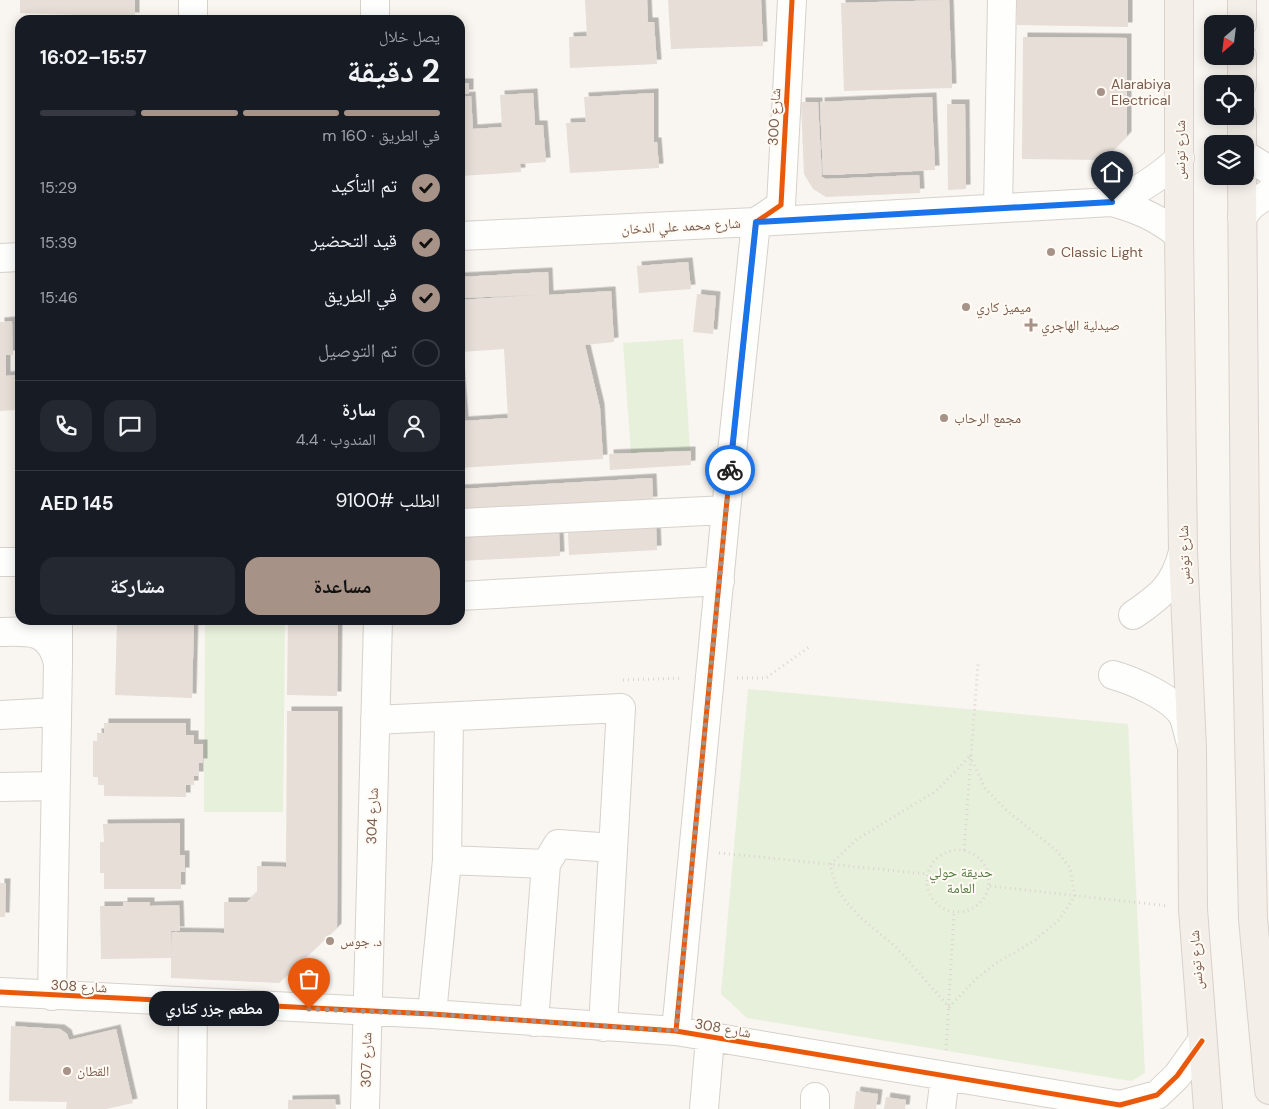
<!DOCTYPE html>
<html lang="ar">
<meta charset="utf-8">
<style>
body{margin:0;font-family:"DM Sans","Noto Naskh Arabic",sans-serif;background:#242831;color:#f1f3f6;direction:rtl;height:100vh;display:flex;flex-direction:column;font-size:19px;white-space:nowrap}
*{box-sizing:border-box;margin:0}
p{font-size:16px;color:#9ea1a6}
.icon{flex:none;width:28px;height:28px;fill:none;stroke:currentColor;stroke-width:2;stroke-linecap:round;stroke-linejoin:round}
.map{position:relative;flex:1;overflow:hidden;direction:ltr}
.drawer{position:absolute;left:15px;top:15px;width:450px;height:610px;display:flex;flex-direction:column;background:#171b24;border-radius:15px;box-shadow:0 2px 12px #0003;direction:rtl}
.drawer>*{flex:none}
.needle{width:32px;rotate:208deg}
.fabs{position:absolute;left:1204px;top:15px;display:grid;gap:10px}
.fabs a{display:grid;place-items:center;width:50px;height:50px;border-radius:10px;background:#171b24;box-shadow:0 2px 12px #0003;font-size:25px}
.pin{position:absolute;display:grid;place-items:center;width:42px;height:42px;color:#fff;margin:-51px -21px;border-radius:50% 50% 50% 0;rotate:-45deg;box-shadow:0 0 5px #0007}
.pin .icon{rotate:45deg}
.courier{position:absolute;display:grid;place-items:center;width:50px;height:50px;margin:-25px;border:4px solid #1a73e8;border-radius:50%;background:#fff;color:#222;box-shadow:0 1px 6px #0007}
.bubble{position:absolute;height:35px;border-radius:15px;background:#171b24;box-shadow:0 2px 12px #0003;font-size:16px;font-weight:700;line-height:35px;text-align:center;direction:rtl}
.head em{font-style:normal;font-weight:700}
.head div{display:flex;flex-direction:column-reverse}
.head{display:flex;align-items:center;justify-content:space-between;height:85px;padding:0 25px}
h1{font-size:32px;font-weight:700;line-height:38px}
.bar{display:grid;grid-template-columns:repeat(4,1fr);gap:8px 5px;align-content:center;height:60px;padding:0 25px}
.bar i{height:6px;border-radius:4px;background:#363941}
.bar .active{background:#a69286}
.bar p{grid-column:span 4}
.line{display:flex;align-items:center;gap:12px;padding:0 25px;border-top:1px solid #363941}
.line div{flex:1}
.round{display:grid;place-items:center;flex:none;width:52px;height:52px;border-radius:15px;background:#242831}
ol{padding:0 25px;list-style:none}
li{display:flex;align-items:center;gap:15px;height:55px}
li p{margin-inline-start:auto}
li .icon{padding:5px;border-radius:50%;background:#a69286;color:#111;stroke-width:4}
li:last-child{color:#9ea1a6}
li i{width:28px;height:28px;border:2px solid #363941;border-radius:50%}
.button{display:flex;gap:10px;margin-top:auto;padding:10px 25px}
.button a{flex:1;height:58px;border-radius:15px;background:#a69286;color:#111;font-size:20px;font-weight:700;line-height:58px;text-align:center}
.button a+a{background:#242831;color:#f1f3f6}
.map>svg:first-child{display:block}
.green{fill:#e7f0db}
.building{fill:#e6ded7;filter:url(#shadow)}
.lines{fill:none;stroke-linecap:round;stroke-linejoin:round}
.minor-casing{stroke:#d7d1cb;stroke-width:30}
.major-casing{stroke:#dad1cc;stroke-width:30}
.path{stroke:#dcd5d0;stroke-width:3;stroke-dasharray:1 4;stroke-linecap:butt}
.minor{stroke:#fefefd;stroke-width:28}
.major{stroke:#f3eee8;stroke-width:28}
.cycleway-casing{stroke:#fffaf3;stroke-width:8}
.cycleway{stroke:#e8590c;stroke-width:5}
.done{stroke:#a69286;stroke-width:5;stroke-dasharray:0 9}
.route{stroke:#1a73e8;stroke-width:6}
.poi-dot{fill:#a69286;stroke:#fffaf3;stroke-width:2}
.labels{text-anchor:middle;stroke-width:4;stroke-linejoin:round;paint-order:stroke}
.poi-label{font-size:14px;fill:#7a5c4d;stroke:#fffaf3;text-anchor:start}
.street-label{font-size:14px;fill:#7a5c4d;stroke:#fffaf3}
.park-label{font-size:14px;fill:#537a41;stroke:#fffaf3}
</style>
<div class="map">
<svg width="1269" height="1109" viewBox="0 0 1269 1109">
<defs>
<filter id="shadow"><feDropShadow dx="4.5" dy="-4.5" stdDeviation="0" flood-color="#0004"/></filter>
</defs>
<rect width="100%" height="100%" fill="#f9f5f0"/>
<path class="green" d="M683,339l7,111 -59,3 -8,-110z
M205,620h80l-2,192h-79z
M748,689l380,35 17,349 -14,8 -384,-63 -26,-24z"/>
<path class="building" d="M20,0h115v17l-115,-4z
M585,0h62l1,22h6l3,42 -87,4 -1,-31 18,-1z
M668,0h93l2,46 -92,3z
M949,0l3,88 -108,3 -3,-88z
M1017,0h111v27l-111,-2z
M1023,37l104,1v98l-23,24 -82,-1z
M460,83h9v11h-9z
M533,93l2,32h8l3,37 -26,2 1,8 -60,4 -1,-79 11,-1 2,33 29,-2 -2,-32z
M654,93v49h3l2,26 -89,5 -4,-50 20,-1 -2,-25z
M932,97l3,73 -112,5 -3,-73z
M801,102h17l4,75 4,2 93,-4 1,18 -94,4 -13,-8 -9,-15z
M947,104h18l1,85 -18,1z
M688,262l3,27 -52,4 -2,-27z
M548,272l1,23 62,-4 3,51 -29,3 15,63 3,51 -143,9v-98l4,51 44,-3 -4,-69 -44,3v-52l76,-5 -76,3v-21z
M697,294l19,2 -3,38 -20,-2z
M12,321l1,34h-7v21l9,-1 1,35 -16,1v-89z
M691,451v14l-81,5 -1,-16z
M652,478l1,23 -193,11v-23z
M656,527l1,23 -88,5 -1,-23z
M559,533l1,23 -100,5v-23z
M117,620h77l-2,78 -77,-3z
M288,620h50l-1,76 -50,-1z
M287,711h51l-1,217 -58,55 -108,-5v-20l-70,1 -1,-53h23v-4h27v4l29,-1 1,26h-9l1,22v-21l52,1v-31h23l10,-10v-26l29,1z
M104,723h82v12h8v9h9v19h-4v13h-5v9h-8v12l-82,-1v-11h-6v-8h-5v-36h5l-1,-8h7z
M180,823v32h5v17h-4v17h-77v-16h-4v-31h4l-1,-18z
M0,883h6l-1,34h-5z
M11,1026l49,3 7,5 2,6 47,-11 17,74 -27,6h-40l1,-7 -58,-1z
M856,1091l22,3 -2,15h-22z
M886,1097l20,3 -1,9h-21z
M335,1099l1,10h-48v-9z"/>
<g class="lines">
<g class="minor-casing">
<path id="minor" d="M193,0v20
M375,0v20
M1245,155l24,15
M1112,202c27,-11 47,-24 68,-44
M998,207l4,-207
M1242,217l10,-12 17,-12
M460,236l296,-14 356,-20c26,7 46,16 67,33
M0,258l20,-1
M460,523l266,-13
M0,562h20
M460,596l260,-15
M1133,615c28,-19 41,-29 50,-63
M0,632c30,-1 50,-3 58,31l-6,333
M58,662v-42
M1113,675c19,5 60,23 70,41 4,8 5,19 8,27
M0,715l56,-3
M375,720l246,-12 -18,319
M0,787l55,-1
M447,860l99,4
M0,992l432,22 244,17 444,74 37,-10 20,-19 25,-35
M432,1014l15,-154 2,-143
M534,1022l12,-158 12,-20 55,4
M676,1031l50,-521 30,-288 25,-17 11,-205
M192,1109l1,-106
M365,1109l13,-489
M704,1109l6,-71
M815,1109v-12
M941,1109l4,-33"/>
</g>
<g class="major-casing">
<path id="major" d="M1179,0v235l4,317 9,196 1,161 15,200
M1242,24v-24
M1242,84v-28
M1242,144v-28
M1242,176l3,376 8,367 16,171"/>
</g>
<path class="path" d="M737,678h29l43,-31
M623,680l60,-2
M970,756l15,32 20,21 52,42 13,17 5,28 -16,24 -25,21 -39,23 -18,14 -28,29 -52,-59 -37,-31 -13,-14 -10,-14 -7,-24 26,-25 80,-49z
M927 881a31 31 0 1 1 62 0a31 31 0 1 1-62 0Z
M964,850l14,-186
M719,853l208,21
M990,886l178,20
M946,1050l8,-137"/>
<use href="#minor" class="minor"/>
<use href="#major" class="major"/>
<g class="cycleway-casing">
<path id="cycleway" d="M0,992l432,22 244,17 444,74 37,-10 20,-19 25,-35
M676,1031l50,-521 30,-288 25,-17 11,-205"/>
</g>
<use href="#cycleway" class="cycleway"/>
</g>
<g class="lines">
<path class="done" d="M309,1009l123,5 244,17 54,-561"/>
<path class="route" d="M730,470l26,-248 356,-20"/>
</g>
<g class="poi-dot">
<circle cx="1101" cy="92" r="5"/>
<circle cx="1051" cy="252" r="5"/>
<circle cx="966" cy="307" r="5"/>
<path d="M1028.5 317.5h5v5h5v5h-5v5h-5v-5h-5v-5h5z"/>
<circle cx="944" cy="418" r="5"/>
<circle cx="330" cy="941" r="5"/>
<circle cx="67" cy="1071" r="5"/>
</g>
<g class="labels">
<g class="poi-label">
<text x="1111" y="89">Alarabiya<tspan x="1111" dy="16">Electrical</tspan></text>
<text x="1061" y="257">Classic Light</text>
<text x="976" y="312">ميميز كاري</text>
<text x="1041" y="330">صيدلية الهاجري</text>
<text x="954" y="423">مجمع الرحاب</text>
<text x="340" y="946">د. جوس</text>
<text x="77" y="1076">القطان</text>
</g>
<g class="street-label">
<text transform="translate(774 117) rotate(-87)" y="5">شارع 300</text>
<text transform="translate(1180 150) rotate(-90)" y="5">شارع تونس</text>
<text transform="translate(681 226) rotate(-3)" y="5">شارع محمد علي الدخان</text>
<text transform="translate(1184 555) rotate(-92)" y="5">شارع تونس</text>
<text transform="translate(372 816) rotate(-88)" y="5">شارع 304</text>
<text transform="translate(1196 960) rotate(-94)" y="5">شارع تونس</text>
<text transform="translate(79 986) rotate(3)" y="5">شارع 308</text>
<text transform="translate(723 1028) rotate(10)" y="5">شارع 308</text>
<text transform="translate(366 1060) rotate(-89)" y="5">شارع 307</text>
</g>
<g class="park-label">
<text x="961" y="877">حديقة حولي<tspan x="961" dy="16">العامة</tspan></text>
</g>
</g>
</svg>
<div class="fabs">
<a><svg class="needle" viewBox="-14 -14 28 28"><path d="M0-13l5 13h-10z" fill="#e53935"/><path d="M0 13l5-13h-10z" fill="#9ea1a6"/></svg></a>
<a><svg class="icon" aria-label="locate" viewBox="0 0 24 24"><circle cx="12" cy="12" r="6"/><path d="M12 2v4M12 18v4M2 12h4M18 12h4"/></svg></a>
<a><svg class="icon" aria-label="layers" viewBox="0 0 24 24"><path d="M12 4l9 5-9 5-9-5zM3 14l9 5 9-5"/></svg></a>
</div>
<div class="pin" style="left:309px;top:1009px;background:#ea580c"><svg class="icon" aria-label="bag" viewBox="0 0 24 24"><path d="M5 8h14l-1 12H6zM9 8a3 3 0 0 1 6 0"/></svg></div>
<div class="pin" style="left:1112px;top:202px;background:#1f2937"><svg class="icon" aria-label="home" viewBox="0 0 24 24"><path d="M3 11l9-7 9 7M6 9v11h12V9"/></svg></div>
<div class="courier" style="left:730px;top:470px"><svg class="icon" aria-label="bike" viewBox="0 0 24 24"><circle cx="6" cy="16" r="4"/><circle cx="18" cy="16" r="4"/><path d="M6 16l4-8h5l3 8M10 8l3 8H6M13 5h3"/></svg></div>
<div class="bubble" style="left:149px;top:991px;width:130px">مطعم جزر كناري</div>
<section class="drawer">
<div class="head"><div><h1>2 دقيقة</h1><p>يصل خلال</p></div><em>15:57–16:02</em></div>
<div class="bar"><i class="active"></i><i class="active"></i><i class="active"></i><i></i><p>في الطريق · 160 m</p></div>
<ol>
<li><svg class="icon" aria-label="check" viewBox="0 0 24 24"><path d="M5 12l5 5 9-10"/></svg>تم التأكيد<p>15:29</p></li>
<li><svg class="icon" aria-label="check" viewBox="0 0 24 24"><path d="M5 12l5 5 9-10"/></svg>قيد التحضير<p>15:39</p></li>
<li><svg class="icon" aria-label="check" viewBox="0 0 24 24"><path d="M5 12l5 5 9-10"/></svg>في الطريق<p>15:46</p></li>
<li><i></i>تم التوصيل</li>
</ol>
<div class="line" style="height:90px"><a class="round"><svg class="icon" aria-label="person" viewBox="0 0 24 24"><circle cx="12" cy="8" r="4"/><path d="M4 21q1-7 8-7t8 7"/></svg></a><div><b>سارة</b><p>المندوب · 4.4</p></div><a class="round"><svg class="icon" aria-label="chat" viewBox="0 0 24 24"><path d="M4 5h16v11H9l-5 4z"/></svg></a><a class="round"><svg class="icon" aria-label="phone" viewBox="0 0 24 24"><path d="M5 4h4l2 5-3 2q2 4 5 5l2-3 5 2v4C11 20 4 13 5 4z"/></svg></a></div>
<div class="line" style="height:65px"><div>الطلب #9100</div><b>AED 145</b></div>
<div class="button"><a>مساعدة</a><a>مشاركة</a></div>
</section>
</div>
